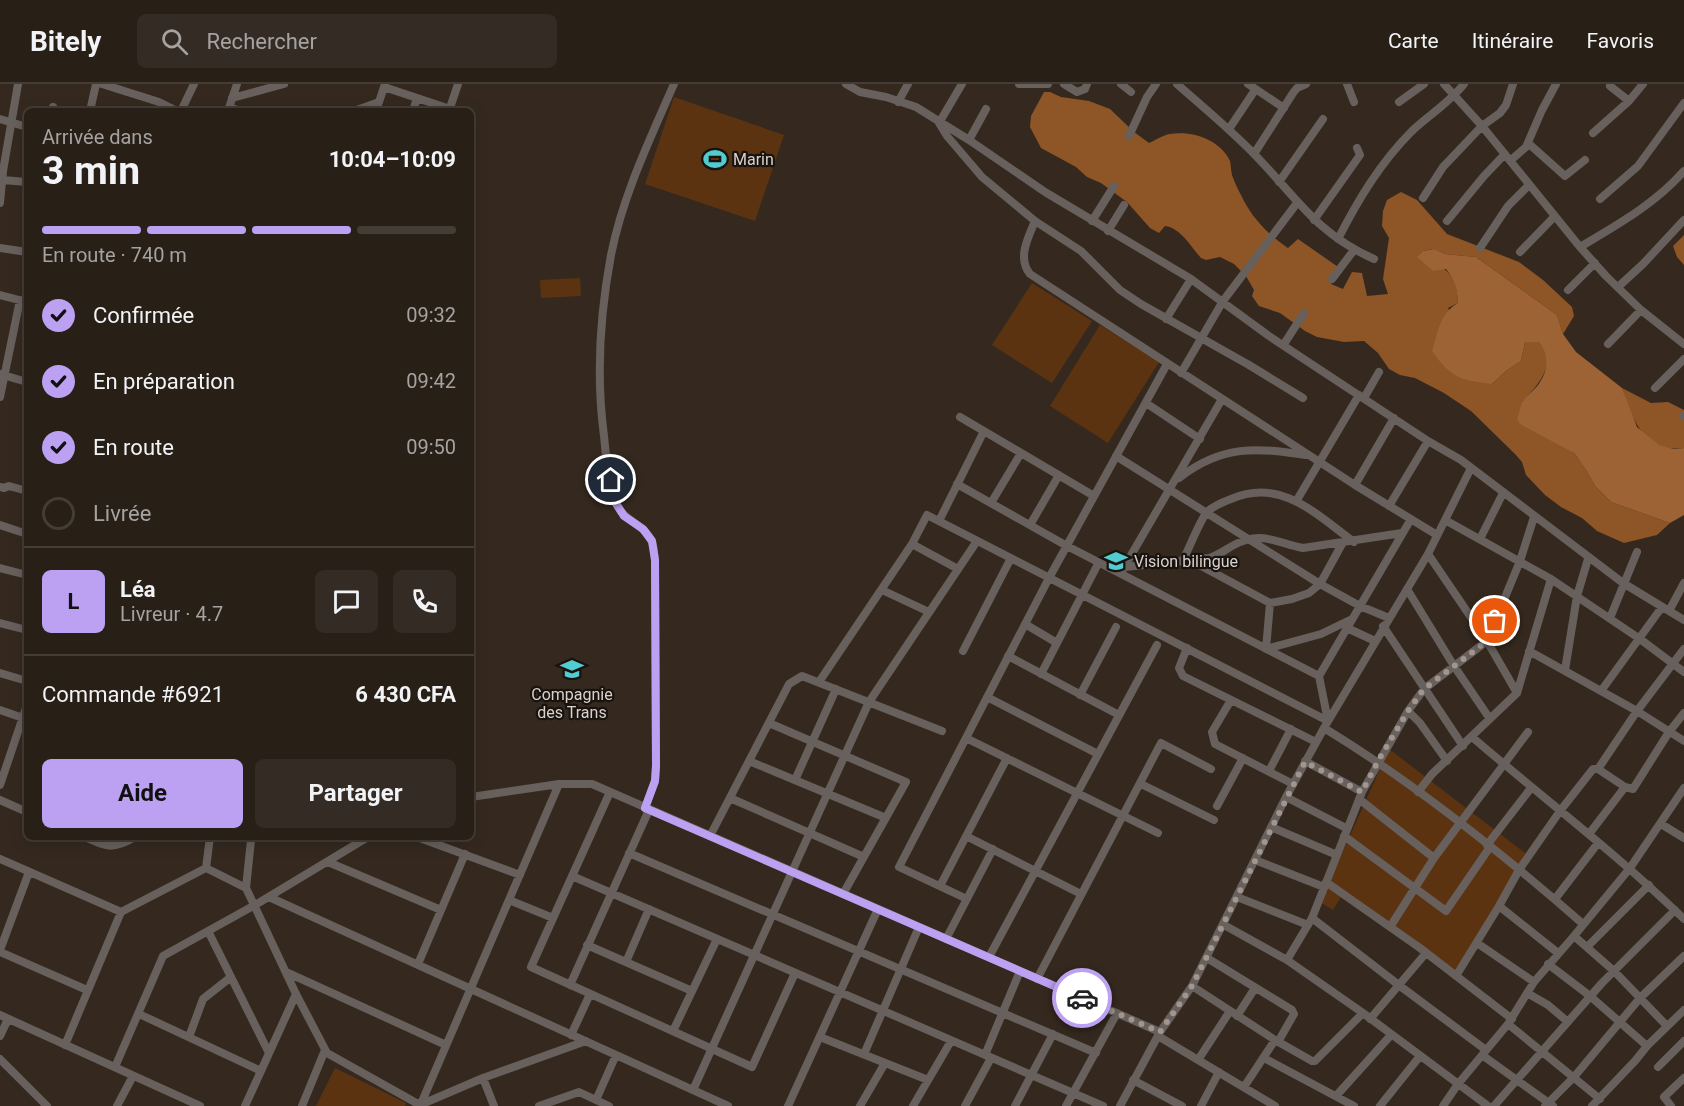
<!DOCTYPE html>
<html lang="fr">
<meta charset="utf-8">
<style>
body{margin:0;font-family:Roboto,sans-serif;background:#342c24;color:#f1f3f6;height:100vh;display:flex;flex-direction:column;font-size:22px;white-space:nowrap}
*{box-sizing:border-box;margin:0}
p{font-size:20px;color:#a5a2a1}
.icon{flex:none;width:33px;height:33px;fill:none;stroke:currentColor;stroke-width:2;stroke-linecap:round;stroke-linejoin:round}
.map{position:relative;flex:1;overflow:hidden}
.panel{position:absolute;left:24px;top:24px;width:450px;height:732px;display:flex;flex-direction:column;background:#281f17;border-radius:9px;box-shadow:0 3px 15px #0003,0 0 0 2px #443d36}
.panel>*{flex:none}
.pin{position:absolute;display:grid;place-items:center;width:51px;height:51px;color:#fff;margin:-26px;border:3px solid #fff;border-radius:50%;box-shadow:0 2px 6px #0007}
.courier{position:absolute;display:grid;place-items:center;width:60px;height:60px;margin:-30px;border:4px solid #bca0f2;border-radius:50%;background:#fff;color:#222;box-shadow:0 2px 8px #0007}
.overview em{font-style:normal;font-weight:700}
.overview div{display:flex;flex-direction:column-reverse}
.overview{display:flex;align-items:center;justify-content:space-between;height:102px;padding:0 18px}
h1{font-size:39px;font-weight:700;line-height:45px}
.bar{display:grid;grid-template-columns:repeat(4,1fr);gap:9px 6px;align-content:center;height:72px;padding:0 18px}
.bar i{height:8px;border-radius:4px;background:#443d36}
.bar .on{background:#bca0f2}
.bar p{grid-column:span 4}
.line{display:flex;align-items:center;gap:15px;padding:0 18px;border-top:2px solid #443d36}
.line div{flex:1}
.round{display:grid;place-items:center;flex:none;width:63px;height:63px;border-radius:9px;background:#342c24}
ol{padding:0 18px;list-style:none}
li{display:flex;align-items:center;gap:18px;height:66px}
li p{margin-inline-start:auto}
li .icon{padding:6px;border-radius:50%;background:#bca0f2;color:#111;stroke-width:4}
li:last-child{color:#a5a2a1}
li i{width:33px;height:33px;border:3px solid #443d36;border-radius:50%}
.primary-button{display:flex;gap:12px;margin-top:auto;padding:12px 18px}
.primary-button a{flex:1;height:69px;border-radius:9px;background:#bca0f2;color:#111;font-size:24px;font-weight:700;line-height:69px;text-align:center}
.primary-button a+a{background:#342c24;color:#f1f3f6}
header{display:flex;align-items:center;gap:36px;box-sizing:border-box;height:84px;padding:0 30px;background:#281f17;border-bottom:2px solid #443d36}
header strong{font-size:28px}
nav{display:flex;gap:33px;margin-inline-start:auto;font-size:21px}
.search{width:420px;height:54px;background:#342c24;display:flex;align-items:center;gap:15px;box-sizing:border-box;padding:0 21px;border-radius:9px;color:#a5a2a1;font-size:22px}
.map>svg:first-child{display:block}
.green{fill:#5b3310}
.forest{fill:#8e5526}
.water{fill:#9d6335}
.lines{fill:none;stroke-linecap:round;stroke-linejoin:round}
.street{stroke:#67605c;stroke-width:8}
.done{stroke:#a0968f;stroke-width:6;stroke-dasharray:0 10.8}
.route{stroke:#bca0f2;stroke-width:8}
.labels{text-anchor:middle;stroke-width:4.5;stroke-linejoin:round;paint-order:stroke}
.poi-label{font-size:16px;fill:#dad1cc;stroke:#18130f;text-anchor:start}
</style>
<header>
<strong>Bitely</strong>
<div class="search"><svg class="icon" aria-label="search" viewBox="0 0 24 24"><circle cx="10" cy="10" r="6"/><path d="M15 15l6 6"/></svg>Rechercher</div>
<nav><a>Carte</a><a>Itinéraire</a><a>Favoris</a></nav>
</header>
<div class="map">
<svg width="1684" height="1022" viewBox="0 0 1684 1022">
<rect width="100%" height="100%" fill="#35291f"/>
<path class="green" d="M674,13l110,38 -29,86 -110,-37z
M580,194l1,18 -40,2 -1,-18z
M1032,199l60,38 -40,62 -60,-38z
M1100,241l59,37 -51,81 -58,-37z
M1389,665l140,107 -73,120 -115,-79 -8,13 -13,-8z
M335,984l71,35 -1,3h-89z"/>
<path class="forest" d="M1044,8h6l11,5 28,4 21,8 24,23 15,11c7,-3 14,-8 21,-9 22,-4 51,6 60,27 1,5 1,10 2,14 3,9 8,18 12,26 10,19 26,35 44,47l10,-9 43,30 -10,15 12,5 9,-17 10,1 5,23 21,-2 -5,-15 6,-41 -7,-12 1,-15 4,-11 14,-8 16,8 30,34 72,28 24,18 29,27 2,9 -11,18 -6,-19 -81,-58 -31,-3 -12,-5 -10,2 -5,6c4,5 10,6 17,8 19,6 22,19 23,38l-10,5 44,76 14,-13 15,-10 4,-19h13c22,19 0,43 -15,59l43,46 8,6 12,17 9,16 16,16 59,21 -13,12 -33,8 -27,-12 -15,-13 -21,-11 -16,-12 -19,-20 -4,-13 -7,-8 -44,-43 -27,-18 -29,-15 -15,-3 -11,-6 -11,-16 -14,-12 -20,1 -27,-5 -12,-6 -25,-18 -21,-7 -7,-10 2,-6 -8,-14 -12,-12 -14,-7 -14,3 -5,-2c-10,-11 -20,-30 -36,-32l-6,7 -9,-5 -23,-26 -26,-19 -14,-6 -11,-10 -35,-19 -11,-21 1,-11z
M1684,151v30l-7,-8 -4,-11z
M1622,304l29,15 17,-1 16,8v38c-40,5 -52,-29 -62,-60z"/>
<path class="water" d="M1434,165l11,5 31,3 81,58 6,19 13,18 46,36 15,39 22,18 15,4 10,-1v67l-14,8 -59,-21 -16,-16 -9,-16 -12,-17 -54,-29 -3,-5c2,-5 3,-13 6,-18 5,-7 13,-12 17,-19 9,-13 9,-30 -2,-40h-13l-4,19 -15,10 -14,13c-32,-4 -41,-6 -60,-33 6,-19 8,-38 26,-48 -1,-15 -3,-23 -12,-34l-13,2 -16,-14 6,-6z"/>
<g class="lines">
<path class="street" d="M102,0l57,18 18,9
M846,0l14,8 26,5 30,10 53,33 76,52 146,87 78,57 159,105 33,19 162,123 61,37
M962,0l-23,39 8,13 35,41 53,44 46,30 39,39 21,14 108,61 54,33
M1019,0h29
M1064,0l13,8 8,-3 2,-5
M1121,0l10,8
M1177,0c27,24 54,46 79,72 41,42 61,78 118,103
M1248,0l36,24
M1347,0l7,18
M1444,0l38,42 98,121 26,29 35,34 43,34
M1610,2l19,15 14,-17
M384,3l66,22
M232,14l52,-14
M898,18l10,-18
M1399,18l25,-18
M229,23l11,4
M52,27l1,-4
M90,27l6,-27
M181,27l13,-27
M228,27l9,-27
M354,27l25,-9
M376,27l9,-27
M413,27l4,-13
M449,27l9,-27
M0,35l27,8
M1229,45l26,-39
M1593,49l36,-32
M1129,52l18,-39 9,-13
M969,56l17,-31
M1528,59l37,33 20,-16
M1254,70l39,-61 4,-5 9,-4
M1511,76l15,-13 16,-37 14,-26
M3,96l24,2
M1279,98l44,-63
M1423,114l20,-31 39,-41 18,-13 6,-8 7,-21
M1600,115l38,-33 46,-63
M0,119l3,-32 15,-87
M1314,136l46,-65 -3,-7
M1035,137c-7,17 -18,37 -5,53l325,211 82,50
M1092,137l22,-35
M1447,137l37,-45 21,-22
M1108,147l16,-26
M1338,155c20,-39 42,-76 74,-108 17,-16 37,-28 52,-47
M1580,163c37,-22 75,-43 104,-76
M0,164l27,4
M1480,164l28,-42 21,-21
M1520,168l35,-36
M1332,195l22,-29
M1618,203l25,-23 41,-44
M1568,206l27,-27
M0,211l27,7
M1166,235l25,-40
M1284,260l20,-31
M1608,260l33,-34
M1181,289l42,-72 74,-98
M0,290l27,8
M1655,304l29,-29
M0,313l20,-97
M1364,314l15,-26
M1146,319l54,36
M1683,332l1,-1
M960,333l134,79
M1116,372l204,128 40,22 29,12
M1179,394c44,-34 77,-30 127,-23
M957,400l110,62 252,130
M1355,401l39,-67
M0,403l4,1 5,-2 18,5
M1297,416l62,-105
M991,419l30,-50
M1389,422l39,-65
M1445,436l106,59 89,60 44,33
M939,437l45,-90
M0,441l27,9
M1030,441l29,-50
M1480,455l23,-46
M912,460l46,25
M1428,470l59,87 30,52
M1192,477l78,42 22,-4 17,-6 11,-9 22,-40
M1182,478c7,-13 17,-40 25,-50 6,-6 16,-10 24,-13 50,-22 86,16 123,43
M1125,483l84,-9c10,-3 17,-9 25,-13 27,-15 43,-2 69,3l99,-15
M0,484l27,7
M1123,485l99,-170
M1407,505l47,77 36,53
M882,506l47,22
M1270,519l-4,46 55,-15 31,-15
M1669,527l15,-28
M1610,534l27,-66
M0,539l27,7
M1025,540l32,19
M1383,542l80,120
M1347,544l28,13
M1187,564l-8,20 4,8 133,66
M963,567l48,-93
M1529,567l108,60 47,30
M1008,572l111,59
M1565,586l12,-74 11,-37
M0,589l27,8
M1041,590l58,-112
M819,598l93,-138 15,-29 401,206
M1601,607l61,-84
M1080,611l36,-68
M987,613l111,57
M1231,616l-19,32 3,12 78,40
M0,626l23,8
M1408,627l12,12 27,38
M1328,637l-9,-45 92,-157
M769,639l137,59 -63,112
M1324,644c92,56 178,125 259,196
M1472,653c71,61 145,117 212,182
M966,654l192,95
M749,677l137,57
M1305,677l57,31
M1598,685l39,-58 47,-62
M1269,687l22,-42
M795,696l41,-91
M1141,700l73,36
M0,701l27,-80
M610,708l-79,175 221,100 43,-94
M1418,708l14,-18 85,-81 34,-114
M471,713l88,-13h33l568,248
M1286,713l60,31
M730,714l134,59
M1359,715l75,59
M0,716l27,12
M1217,722l26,-48
M645,724l10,-27 1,-15 -1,-206c-1,-6 -1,-13 -3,-18 -7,-18 -29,-21 -36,-39 -8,-19 -10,-47 -12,-67 -8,-60 -4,-122 7,-181 12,-60 39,-116 63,-171
M1661,740l23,14
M1271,743l66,28
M1589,750l36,-47
M710,752l79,-152 13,-8 140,55
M966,752l115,58
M1344,752l102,75 44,-64
M85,753c23,10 27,13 50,0
M417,753l103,38
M1487,761l44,-57
M629,769l467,200
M0,775l121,53 85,-44
M1255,776l69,27
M328,778l113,48
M206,784l40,20 5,-48 -5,-3
M206,784l4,-31
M572,792l531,230
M1326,798l94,66 92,71
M940,802l67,-128
M246,804l50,106 31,59 93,52 63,-27 103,-37
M269,813l459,209
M1237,813l71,28
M967,815l-68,-32 150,-289 118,-214
M1555,815l43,-56
M509,816l44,18
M1499,822l59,47
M1312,834l88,68 86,64
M1224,841l63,35 76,53 125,93
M1390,843l44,-69 94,-126
M208,847l61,122
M1574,852l40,35 53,55
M946,855l47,-90
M1477,859l57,39
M587,861l105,46
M1587,863l62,-62
M0,866l29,-78
M0,868l87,38
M989,873l168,-312
M1207,874l85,52 2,4 -16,28
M1287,876l25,-42 50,-126 46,-81 16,-22 63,-48 33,-80 14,-44
M626,878l23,-53
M418,880l47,-110
M1548,880l42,32 57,50
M286,888l160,73
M1456,892l43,-70 20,-36 41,-59 33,-42h5l27,18 8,2 36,-57 15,-19
M1037,895l124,-236 50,26
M570,901l79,-175
M1192,902l83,54 37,21h3l48,-48
M1527,909l21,12 20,17
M139,930l122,57
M0,931l200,91
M1237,932l18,-28
M1370,935l56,-66
M1508,940l92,75
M673,947l44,-92
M571,951l19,-41
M0,952l8,-17
M1158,952l117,70
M189,953l14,-38 28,-22
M820,953l108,43
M65,961l56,-133
M864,970l55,-127
M985,971l35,-84
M1482,971l71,51
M1264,974l90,48
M0,975l47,47
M1198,976l32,-49
M115,983l48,-111 92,-51 113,-68
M1658,983l26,-26
M483,994l11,28
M1133,996l49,26
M1244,1003l31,-47
M693,1006l176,-388 108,-161
M1336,1012l55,-61
M596,1016l20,-45
M117,1022l16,-30
M245,1022l51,-112
M302,1022l23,-56
M420,1022l139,-322
M539,1022l40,-14 30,14
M788,1022l90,-197
M860,1022l25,-43
M913,1022l38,-65
M965,1022l26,-48
M1015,1022l38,-72
M1066,1022l51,-93
M1120,1022l40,-74 32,-46 94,-189 38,-69 104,-174 43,-86
M1201,1022l18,-34
M1380,1022l40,-50
M1443,1022l15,-22 50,-60 26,-42 40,-46 56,-68 54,-80
M1494,1022l108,-123 73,-73
M1545,1022l29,-29 66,-79 44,-42
M1592,1022l43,-45 12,-15 37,-36
M1671,1022l-7,-9 20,-19"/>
</g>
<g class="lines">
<path class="done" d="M1082,914l78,34 32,-46 113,-224 57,30 16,-31 30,-50 16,-22 63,-48 8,-20"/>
<path class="route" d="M611,396l4,22 9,14 19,13 9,12 3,19 1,206 -1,15 -10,27 437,190"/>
</g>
<defs>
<g id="stadium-bare" transform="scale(1.8)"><path d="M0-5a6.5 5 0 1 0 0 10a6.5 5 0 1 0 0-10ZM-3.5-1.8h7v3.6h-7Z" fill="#51ccd1" stroke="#18130f" stroke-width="2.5" paint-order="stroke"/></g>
<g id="school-bare" transform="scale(1.8)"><path d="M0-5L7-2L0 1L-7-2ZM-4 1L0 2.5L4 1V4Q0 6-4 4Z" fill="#51ccd1" stroke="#18130f" stroke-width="2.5" paint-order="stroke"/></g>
</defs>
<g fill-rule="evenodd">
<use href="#stadium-bare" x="715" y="75"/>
<use href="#school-bare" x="1116" y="477"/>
<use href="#school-bare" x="572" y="585"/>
</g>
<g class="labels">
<g class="poi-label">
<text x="733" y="81">Marin</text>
<text x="1134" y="483">Vision bilingue</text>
<text x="572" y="616" text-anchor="middle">Compagnie<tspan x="572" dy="18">des Trans</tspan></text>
</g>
</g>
</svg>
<div class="pin" style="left:1495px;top:537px;background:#ea580c"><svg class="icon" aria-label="bag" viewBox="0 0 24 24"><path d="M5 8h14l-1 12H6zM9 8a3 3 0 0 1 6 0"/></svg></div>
<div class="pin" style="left:611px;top:396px;background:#1f2937"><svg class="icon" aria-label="home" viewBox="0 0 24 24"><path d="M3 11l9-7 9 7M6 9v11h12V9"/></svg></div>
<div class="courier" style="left:1082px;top:914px"><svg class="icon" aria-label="car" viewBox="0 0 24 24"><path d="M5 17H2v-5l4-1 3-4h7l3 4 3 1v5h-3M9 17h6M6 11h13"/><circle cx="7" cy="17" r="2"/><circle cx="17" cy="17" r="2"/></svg></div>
<section class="panel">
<div class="overview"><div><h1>3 min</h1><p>Arrivée dans</p></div><em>10:04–10:09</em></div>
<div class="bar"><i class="on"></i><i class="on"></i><i class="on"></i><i></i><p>En route · 740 m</p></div>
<ol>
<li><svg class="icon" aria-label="check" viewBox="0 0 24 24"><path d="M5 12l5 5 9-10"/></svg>Confirmée<p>09:32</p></li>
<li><svg class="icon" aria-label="check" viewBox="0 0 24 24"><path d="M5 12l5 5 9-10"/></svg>En préparation<p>09:42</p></li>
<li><svg class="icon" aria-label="check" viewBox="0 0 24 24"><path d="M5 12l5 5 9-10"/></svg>En route<p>09:50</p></li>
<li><i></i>Livrée</li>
</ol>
<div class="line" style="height:108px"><b class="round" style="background:#bca0f2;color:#111">L</b><div><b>Léa</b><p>Livreur · 4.7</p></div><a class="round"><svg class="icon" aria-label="chat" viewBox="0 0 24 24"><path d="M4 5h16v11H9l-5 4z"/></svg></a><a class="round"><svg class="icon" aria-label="phone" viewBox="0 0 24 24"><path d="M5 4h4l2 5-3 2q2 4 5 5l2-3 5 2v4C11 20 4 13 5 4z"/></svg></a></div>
<div class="line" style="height:78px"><div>Commande #6921</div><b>6 430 CFA</b></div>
<div class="primary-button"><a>Aide</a><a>Partager</a></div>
</section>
</div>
